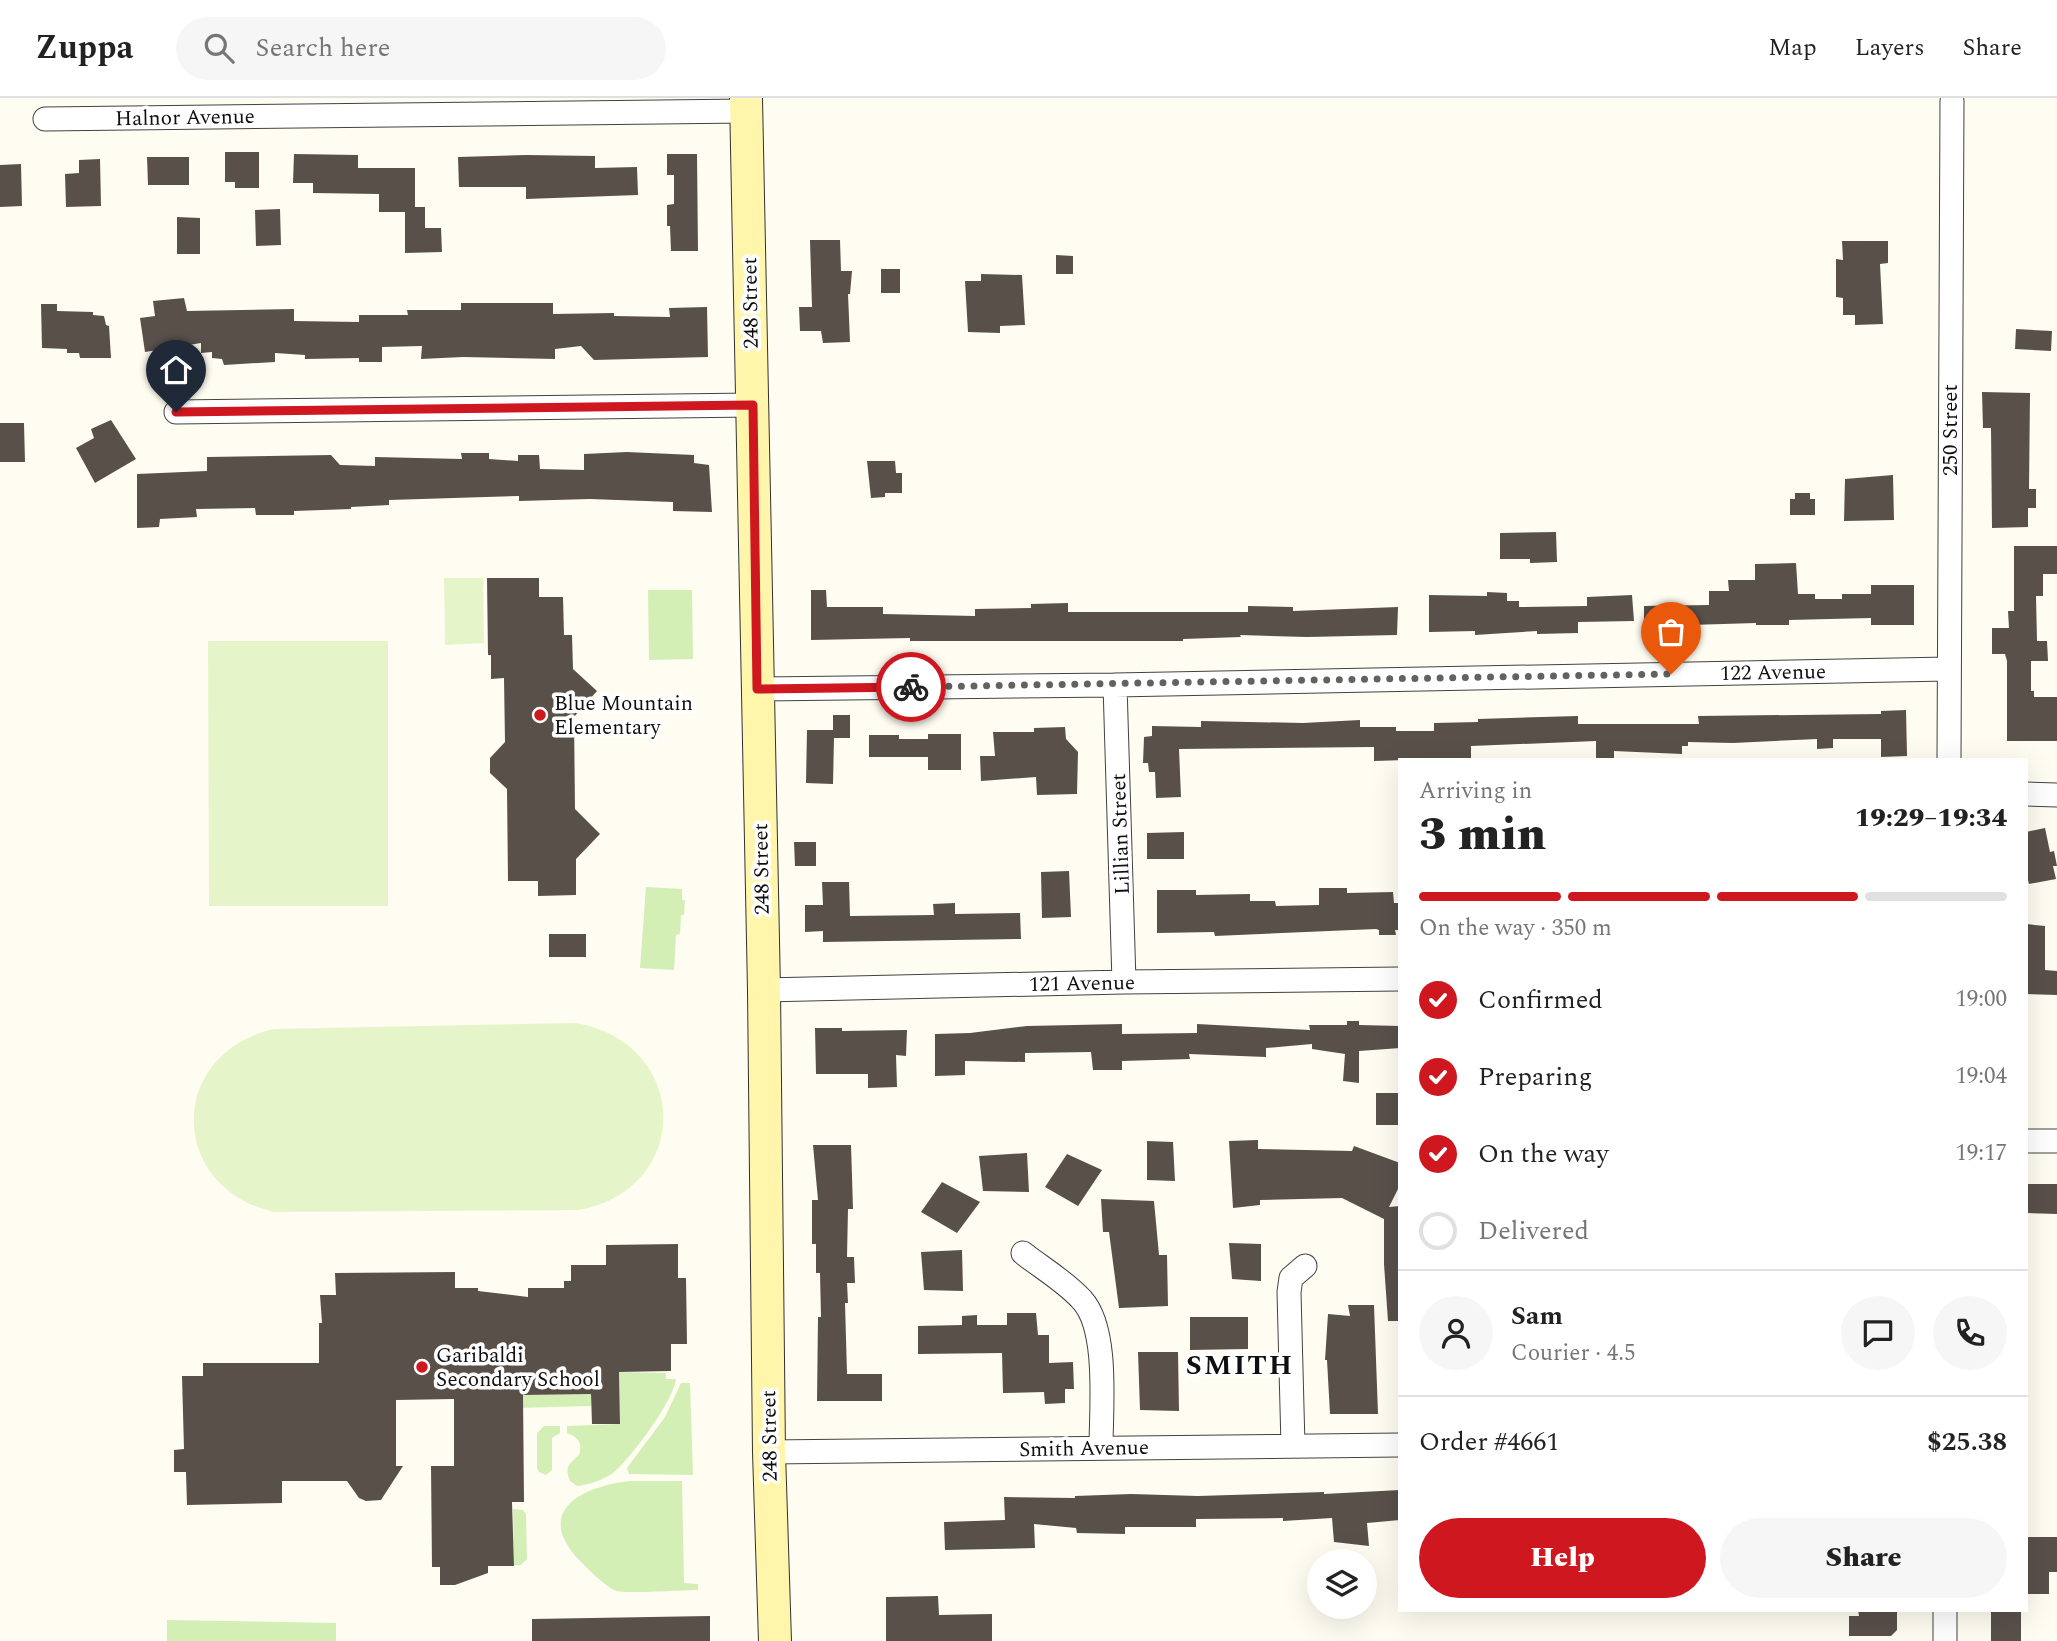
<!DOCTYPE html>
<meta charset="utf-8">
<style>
body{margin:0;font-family:Spectral,serif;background:#f6f6f6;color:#222;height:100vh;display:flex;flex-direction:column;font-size:26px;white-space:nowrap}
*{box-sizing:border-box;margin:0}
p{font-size:23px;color:#767676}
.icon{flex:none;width:38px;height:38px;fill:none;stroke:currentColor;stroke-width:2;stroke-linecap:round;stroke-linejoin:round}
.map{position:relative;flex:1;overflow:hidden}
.drawer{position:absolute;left:1398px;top:660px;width:630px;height:854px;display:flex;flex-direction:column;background:#fff;border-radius:0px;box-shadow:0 7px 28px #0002}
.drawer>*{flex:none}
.fabs{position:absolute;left:1307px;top:1451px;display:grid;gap:14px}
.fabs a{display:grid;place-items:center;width:70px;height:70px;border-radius:50%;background:#fff;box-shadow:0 7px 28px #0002;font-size:35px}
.pin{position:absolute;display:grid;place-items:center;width:60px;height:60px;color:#fff;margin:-72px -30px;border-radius:50% 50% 50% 0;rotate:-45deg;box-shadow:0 0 7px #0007}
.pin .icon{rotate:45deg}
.courier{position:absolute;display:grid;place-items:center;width:70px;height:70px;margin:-35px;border:5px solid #cf1720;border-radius:50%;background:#fff;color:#222;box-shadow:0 2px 9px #0007}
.head em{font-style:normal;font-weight:800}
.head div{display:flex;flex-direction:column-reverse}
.head{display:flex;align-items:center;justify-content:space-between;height:119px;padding:0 21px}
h1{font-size:46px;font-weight:800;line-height:52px}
.bar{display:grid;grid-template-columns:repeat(4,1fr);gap:10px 7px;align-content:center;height:84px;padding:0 21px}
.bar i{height:9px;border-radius:5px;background:#e0e0e0}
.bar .on{background:#cf1720}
.bar p{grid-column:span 4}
.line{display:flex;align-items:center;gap:18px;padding:0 21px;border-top:2px solid #e0e0e0}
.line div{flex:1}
.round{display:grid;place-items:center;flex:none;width:74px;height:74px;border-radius:37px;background:#f6f6f6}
ol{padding:0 21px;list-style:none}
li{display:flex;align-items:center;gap:21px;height:77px}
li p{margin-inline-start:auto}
li .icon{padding:7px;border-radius:50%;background:#cf1720;color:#fff;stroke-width:4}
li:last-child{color:#767676}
li i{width:38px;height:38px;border:4px solid #e0e0e0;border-radius:50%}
.primary-button{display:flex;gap:14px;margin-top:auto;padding:14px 21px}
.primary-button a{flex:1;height:80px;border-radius:42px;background:#cf1720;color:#fff;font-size:28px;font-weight:800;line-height:80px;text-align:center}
.primary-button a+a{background:#f6f6f6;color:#222}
header{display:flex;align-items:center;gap:42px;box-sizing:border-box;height:98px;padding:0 35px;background:#fff;border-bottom:2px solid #e0e0e0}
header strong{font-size:33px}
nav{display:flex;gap:38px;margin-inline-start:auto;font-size:24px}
.search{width:490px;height:63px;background:#f6f6f6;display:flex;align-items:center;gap:18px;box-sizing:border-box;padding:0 24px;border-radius:38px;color:#767676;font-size:26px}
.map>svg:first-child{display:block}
.green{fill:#d3efb6}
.pitch{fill:#e6f5c9}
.building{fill:#59504a}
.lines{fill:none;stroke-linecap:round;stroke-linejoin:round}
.street-casing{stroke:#424242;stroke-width:25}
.secondary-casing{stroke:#313131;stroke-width:34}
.street{stroke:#fff;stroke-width:23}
.secondary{stroke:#fff6ac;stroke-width:32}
.done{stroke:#63625e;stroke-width:7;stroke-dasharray:0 12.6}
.route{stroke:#cf1720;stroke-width:9}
.poi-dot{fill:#cf1720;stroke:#fff;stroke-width:2.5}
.labels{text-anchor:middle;stroke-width:7;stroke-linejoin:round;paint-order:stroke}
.street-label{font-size:21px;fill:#0f0f0f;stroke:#fff}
.poi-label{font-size:21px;fill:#0f0f0f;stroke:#fff;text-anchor:start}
.district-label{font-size:28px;font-weight:bold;letter-spacing:2px;fill:#0f0f0f;stroke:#fff}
</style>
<header>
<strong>Zuppa</strong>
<div class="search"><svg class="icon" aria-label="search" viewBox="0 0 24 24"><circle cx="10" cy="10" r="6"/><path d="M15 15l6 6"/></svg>Search here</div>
<nav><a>Map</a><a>Layers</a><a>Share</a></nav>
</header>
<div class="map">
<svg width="2057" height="1543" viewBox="0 0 2057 1543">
<rect width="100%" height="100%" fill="#fffcf1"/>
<path class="green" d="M648,492h44l1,69 -44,1z
M646,789l36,2v11h3l-1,15h-3l-1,19 -4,1 -2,35 -34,-2z
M619,1274l47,1v6h10c-3,23 -45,79 -63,94 -10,7 -24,12 -36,13l-7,-5c-6,-14 -1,-17 9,-26 4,-12 -1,-18 -12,-22v-7l53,-2z
M681,1285h9l3,92 -64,-1 -2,-6 38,-51z
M591,1296v12l-73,2 1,-13z
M544,1328h16v7l-8,5v32l-6,5 -7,-3 -2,-4v-35z
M631,1383h51l2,102 14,1v6c-14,0 -72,4 -82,1 -11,-5 -25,-19 -34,-28 -51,-51 -1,-77 49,-82z
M513,1411l10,1 3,4 1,45 -6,6h-7z
M167,1522l169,3v18h-169z"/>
<path class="pitch" d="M444,480h39l1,65 -39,2z
M208,543h180v265h-179z
M576,925c115,20 117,166 3,187l-305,2c-107,-25 -107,-159 0,-183z"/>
<path class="building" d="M225,54h34v36h-24v-6h-10z
M294,56l64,1v13h57v39h10v21h16l1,24 -37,1v-41h-26v-18l-66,-1v-10h-20z
M667,56h30l1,97h-27l-1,-25h-3v-21l7,-1v-29h-7z
M526,57l69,1v12l42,-1 1,28 -112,4v-12h-67l-1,-30z
M147,59h42v28h-41z
M100,61l1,47 -35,1 -1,-33 14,-1v-13z
M21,66l1,42 -22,1v-42z
M280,111l1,36 -25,1 -1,-36z
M177,119l23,1v36h-23z
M810,142h30l1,31h11l-2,23h-2l2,48 -27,1 -2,-12h-21l-1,-24h13z
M1842,143h46v22l-8,1 3,60 -28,1v-10h-12v-17l-7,-1v-38l7,1z
M1056,157l17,1v18h-17z
M881,171h19v24h-19z
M981,176l41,1 3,50 -25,1v7l-32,-1 -3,-51h16z
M184,200l3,13 107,-2v12l65,1v-7h49l-1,-5h54v-7h92v11l61,-1v3l56,1 -1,-9 38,-1 1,50 -114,3 -13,-14 -26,3v10l-92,-2 -42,2 1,-13 -40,1v15h-23v-4l-54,1v-4l-30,-2v9l-51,3 -2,-6 -10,-1v-6l-11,1v-10l-56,9 -5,-34 15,-2 -2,-15z
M41,206h16v7l36,1v3l11,1 2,9 3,1 2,32h-31l-1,-5h-12v-4l-25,-1z
M2016,231l36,2 -1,20 -36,-2z
M1982,294l48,1 -1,96h7v19h-8v19l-36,1 -1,-100h-8z
M111,322l25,39 -41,24 -19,-35 18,-10 -3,-9z
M0,325h24l1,39h-25z
M627,354l67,3v8l15,2 3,47 -39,-1v-9l-83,-3 -71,2v-5l-130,4v5l-38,2v2l-57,2v4h-38l-1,-7 -59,1 1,8 -37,2 -1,8 -22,1v-54l70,-3v-14l124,-2 9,10 35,1v-9l87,2 -1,-6h28v6l29,2v-6h21l1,14 44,1v-16z
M867,363h28l1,12h6v20h-17v4l-14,1z
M1893,377l1,45 -50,1 1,-42z
M1795,395h15v6h5v16h-25v-16h5z
M1556,434l1,30 -27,1v-4h-30v-26z
M2014,448h43v28h-14v22h-7l1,45h10l1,20h-17v30h3v6h23v44h-50v-80l-2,-7h-13v-26h17l-1,-17h6z
M1796,465l2,31h17v5h27v-5h29v-9h43v40h-43v-7l-82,2v5h-33v-2l-66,2 -1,5 -45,-1v-23l65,-1v-14h20l-1,-11h27v-16z
M487,480h52v19h24l1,38h8l1,34 24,22 -23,26 1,92 25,25 -24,25v36l-38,1v-15h-30l-1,-92 -17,-16v-15l15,-16 -1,-64 -13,1v-24h-3z
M811,492h15l1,17h56v7l92,2v-7l56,-1v-4l37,-1v9h180v-6l45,1v4l105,-4 -1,28 -90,2 -67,-2 1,2 -58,2v2h-273v-3l-99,2z
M1487,494l20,1v8h12v6l68,-1v-9l45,-2 2,26 -56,1v11l-41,1v-3l-62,4v-4l-46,1v-37l58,1z
M1906,612l1,46 -26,1v-18h-48v9l-16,1v-10l-84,4 -45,-1v4h-6v8l-68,-3v9h-18v-19l-125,5v12l-97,3v-14l-195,2 2,48 -25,1 -1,-26h-6l-1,-9h-5l1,-26 8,-1v-10l49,1v-6l102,2 57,-3v7h36v4h38v-8l44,-1v-3l100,-3v8h121l-1,-8 183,-2v-3z
M833,617h17v23h-16l-1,46 -27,-1 1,-53h26z
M1065,629l1,12 12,13 -1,42 -40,1 -1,-18 -55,4 -1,-25h15l-2,-24h41v-4z
M928,636h33v36h-33v-13h-59v-22h30v4h29z
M2045,730l5,24 4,-1 3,15h-4l3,13 -27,5 -3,-12v-40z
M1184,734v27h-37v-26z
M794,744h22v24h-21z
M1069,773l2,46 -29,1 -1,-46z
M822,784h27l1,34 84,-1 -1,-11 22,-1v11l65,-1 1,26 -198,3v-11l-18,1v-27h18z
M1319,790h28v5l46,-1 1,11h6v27h-5l1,5h-17v-5l-3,-1 -161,7 -1,-4 -57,1v-43h39v5l54,-1v7h25l1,5 43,-1z
M2026,826l19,2v44l12,1v24l-31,-1z
M549,836h37v23h-37z
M1347,923h12v4l41,1v22l-41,3v32l-16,-2 2,-27 -33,-5v-5l-46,4v9l-77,-3 1,5 -68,2v9h-29l-2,-18 -66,1v9l-60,-1v14l-30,1v-42l35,-1 57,-7 95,-2v10l75,-1v-9l113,6 -1,-5h38z
M815,930h27v3l65,-1 -1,26 -10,-1 1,32 -29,1v-14h-52z
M1376,995h24v32h-24z
M1258,1042v9l94,2 2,-5 46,17v22l-11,22 11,-1v115h-12l-4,-57v-45l-42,-21 -82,2v5l-27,3 -4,-67z
M1147,1043l26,1 2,39 -28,-1z
M813,1047h38l2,64h-5l-1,48h7l1,26h-8l1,20h-3l2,71h35v27h-65l1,-84h3l-1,-44h-4v-29h-4v-44h6z
M1027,1055l2,39 -46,-1 -4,-35z
M1067,1056l35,16 -24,36 -33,-19z
M942,1084l38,20 -23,31 -36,-21z
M2026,1086h31v30l-31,-1z
M1101,1101l53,2 5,54h8l1,51 -49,2 -10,-76h-6z
M1229,1145l32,1v37l-29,-2z
M678,1146v34h8l1,66h-16v27l-52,1 1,52h-28l-1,-30 -68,1 1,107h-12l2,64h-26v7l-33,12h-15v-18h-8l-1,-101h23v-67l-58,1v66h7l-22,34 -15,1 -7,-3 -12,-17h-65v22l-95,2 -1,-33h-12v-22l10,-1 -2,-73h21v-13h116v-40h3l-2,-28h16l-1,-22 120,-1v16h23v3l50,6v-9h36v-7h7v-16h35v-20z
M962,1152l1,41 -39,-1 -3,-38z
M1348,1207h26l4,109h-48l-3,-54h-2l3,-46 22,2z
M1007,1215h29l2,22h11v28l24,-1 1,27h-9v14l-20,1 -1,-12 -41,1 -1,-40 -84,1v-28l44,-1v-9l15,-1v10h30z
M1190,1219h58v32l-58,1z
M1138,1254h40l1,59 -39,-1z
M1400,1392v30l-33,3 2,23 -35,-4 -2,-24 -49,3v-3l-87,1v8h-71v7l-48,-1 -1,-5 -42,-4 1,24 -90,2 -1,-28 61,-2 -1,-23 71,1v-2l56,-2 67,2 126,-4v2z
M2026,1439h31v35h-8v22h-23z
M938,1498l1,19 53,-1v27h-106v-44z
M1858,1512h39v20l-6,6h-42v-20h10z
M1991,1512h30v31h-30z
M710,1518v25h-178v-22z"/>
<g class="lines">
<g class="street-casing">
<path id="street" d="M45,21l701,-8
M176,314l577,-7
M1115,587l9,297
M757,591l358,-4 833,-16
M1949,662l3,-659
M2026,696l31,1
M764,892l360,-8 276,-3
M2026,1043h31
M1023,1155c19,15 43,29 59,47 27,29 19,109 19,148
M1293,1348l-4,-154 2,-14 14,-12
M769,1354l631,-7
M1945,1512v31"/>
</g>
<g class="secondary-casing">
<path id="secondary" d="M746,0l18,892 5,462 6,189"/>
</g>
<use href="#street" class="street"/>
<use href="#secondary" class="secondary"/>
</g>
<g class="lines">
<path class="done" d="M911,589l760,-13"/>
<path class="route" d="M176,314l577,-7 4,284 154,-2"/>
</g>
<g class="poi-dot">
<circle cx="540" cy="617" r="7"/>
<circle cx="422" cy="1269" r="7"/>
</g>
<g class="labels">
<g class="street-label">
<text transform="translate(185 19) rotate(-1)" y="7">Halnor Avenue</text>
<text transform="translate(750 205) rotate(-91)" y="7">248 Street</text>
<text transform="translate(1950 332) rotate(-90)" y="7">250 Street</text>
<text transform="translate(1773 574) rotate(-1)" y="7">122 Avenue</text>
<text transform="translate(1120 736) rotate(-92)" y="7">Lillian Street</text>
<text transform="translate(761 771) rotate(-91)" y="7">248 Street</text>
<text transform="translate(1082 885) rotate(-1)" y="7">121 Avenue</text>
<text transform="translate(769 1338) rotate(-91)" y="7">248 Street</text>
<text transform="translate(1084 1350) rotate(-1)" y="7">Smith Avenue</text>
</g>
<g class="poi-label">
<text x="554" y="612">Blue Mountain<tspan x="554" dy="24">Elementary</tspan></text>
<text x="436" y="1264">Garibaldi<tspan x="436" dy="24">Secondary School</tspan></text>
</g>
<g class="district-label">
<text x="1240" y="1276">SMITH</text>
</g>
</g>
</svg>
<div class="fabs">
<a><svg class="icon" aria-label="layers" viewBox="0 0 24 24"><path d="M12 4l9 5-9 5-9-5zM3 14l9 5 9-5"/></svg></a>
</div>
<div class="pin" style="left:1671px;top:576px;background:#ea580c"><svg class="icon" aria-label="bag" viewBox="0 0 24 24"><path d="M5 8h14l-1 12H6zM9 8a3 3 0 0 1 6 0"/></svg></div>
<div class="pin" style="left:176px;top:314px;background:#1f2937"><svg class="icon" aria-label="home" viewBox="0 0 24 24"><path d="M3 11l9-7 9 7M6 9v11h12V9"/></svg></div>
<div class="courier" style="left:911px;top:589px"><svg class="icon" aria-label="bike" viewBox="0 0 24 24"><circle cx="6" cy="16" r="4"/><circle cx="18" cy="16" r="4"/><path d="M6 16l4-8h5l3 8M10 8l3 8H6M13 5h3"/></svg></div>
<section class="drawer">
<div class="head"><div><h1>3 min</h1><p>Arriving in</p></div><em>19:29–19:34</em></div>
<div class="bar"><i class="on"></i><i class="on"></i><i class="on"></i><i></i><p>On the way · 350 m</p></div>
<ol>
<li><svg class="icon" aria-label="check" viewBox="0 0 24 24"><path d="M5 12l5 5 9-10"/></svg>Confirmed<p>19:00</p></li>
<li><svg class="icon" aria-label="check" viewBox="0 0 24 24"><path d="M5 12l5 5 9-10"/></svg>Preparing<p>19:04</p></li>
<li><svg class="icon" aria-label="check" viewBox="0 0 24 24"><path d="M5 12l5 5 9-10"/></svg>On the way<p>19:17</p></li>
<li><i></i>Delivered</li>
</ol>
<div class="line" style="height:126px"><a class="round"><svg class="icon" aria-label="person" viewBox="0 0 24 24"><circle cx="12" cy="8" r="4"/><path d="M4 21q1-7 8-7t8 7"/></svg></a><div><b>Sam</b><p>Courier · 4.5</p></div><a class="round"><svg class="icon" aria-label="chat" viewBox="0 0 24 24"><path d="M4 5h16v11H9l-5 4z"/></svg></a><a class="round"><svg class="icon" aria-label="phone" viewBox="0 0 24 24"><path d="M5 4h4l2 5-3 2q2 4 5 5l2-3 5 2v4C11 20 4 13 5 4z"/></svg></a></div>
<div class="line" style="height:91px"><div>Order #4661</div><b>$25.38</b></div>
<div class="primary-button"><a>Help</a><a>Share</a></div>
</section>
</div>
